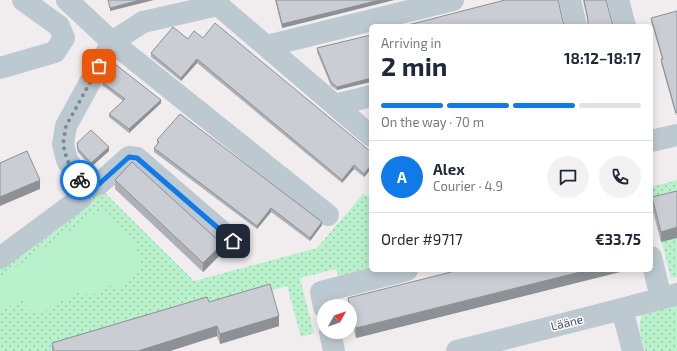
<!DOCTYPE html>
<meta charset="utf-8">
<style>
body{margin:0;font-family:"Exo 2",sans-serif;background:#f2f2f3;color:#1f2937;height:100vh;display:flex;flex-direction:column;font-size:15px;white-space:nowrap}
*{box-sizing:border-box;margin:0}
p{font-size:13px;color:#747a83}
.icon{flex:none;width:22px;height:22px;fill:none;stroke:currentColor;stroke-width:2;stroke-linecap:round;stroke-linejoin:round}
.map{position:relative;flex:1;overflow:hidden}
.details{position:absolute;left:369px;top:24px;width:284px;height:248px;display:flex;flex-direction:column;background:#fff;border-radius:6px;box-shadow:0 2px 10px #0003}
.details>*{flex:none}
.needle{width:26px;rotate:50deg}
.buttons{position:absolute;left:317px;top:299px;display:grid;gap:8px}
.buttons a{display:grid;place-items:center;width:40px;height:40px;border-radius:50%;background:#fff;box-shadow:0 2px 10px #0003;font-size:20px}
.pin{position:absolute;display:grid;place-items:center;width:34px;height:34px;color:#fff;margin:-17px;border-radius:8px;box-shadow:0 2px 6px #0006}
.courier{position:absolute;display:grid;place-items:center;width:40px;height:40px;margin:-20px;border:3px solid #107be8;border-radius:50%;background:#fff;color:#222;box-shadow:0 1px 5px #0007}
.overview em{font-style:normal;font-weight:700}
.overview div{display:flex;flex-direction:column-reverse}
.overview{display:flex;align-items:center;justify-content:space-between;height:68px;padding:0 12px}
h1{font-size:26px;font-weight:700;line-height:30px}
.bar{display:grid;grid-template-columns:repeat(4,1fr);gap:6px 4px;align-content:center;height:48px;padding:0 12px}
.bar i{height:5px;border-radius:3px;background:#e0e1e3}
.bar .selected{background:#107be8}
.bar p{grid-column:span 4}
.line{display:flex;align-items:center;gap:10px;padding:0 12px;border-top:1px solid #e0e1e3}
.line div{flex:1}
.round{display:grid;place-items:center;flex:none;width:42px;height:42px;border-radius:21px;background:#f2f2f3}
.map>svg:first-child{display:block}
.grass{fill:url(#grass-dots)}
.park{fill:#b9f1cc}
.lines{fill:none;stroke-linecap:round;stroke-linejoin:round}
.minor{stroke:#bdc9d1;stroke-width:22}
.wall{fill:#aeb0b5}
.shaded-wall{fill:#8d9094}
.building{fill:#cacdd3;stroke:#8d9094}
.done{stroke:#81888f;stroke-width:4;stroke-dasharray:0 7.2}
.route{stroke:#107be8;stroke-width:5}
.labels{text-anchor:middle;stroke-width:3;stroke-linejoin:round;paint-order:stroke}
.street-label{font-size:12px;fill:#45525c;stroke:#fff}
</style>
<div class="map">
<svg width="677" height="351" viewBox="0 0 677 351">
<defs>
<pattern id="grass-dots" width="8" height="8" patternUnits="userSpaceOnUse"><rect width="8" height="8" fill="#b9f1cc"/><path d="M2 2h.1M6 6h.1" fill="none" stroke="#98c6a9" stroke-width="1.8" stroke-linecap="round"/></pattern>
</defs>
<rect width="100%" height="100%" fill="#f1edee"/>
<path class="grass" d="M677,180v97l-6,1 -20,-77v-14z
M101,189l93,92 123,-33 46,-54 8,4v72l-31,10 -4,-11 -36,9 14,55 -13,4 -14,-51 -237,65h-50v-87z
M677,301v50h-32c-3,-13 -10,-27 -1,-39z"/>
<path class="park" d="M103,208l30,31 9,27 -15,18 -8,3 -8,-2c-14,11 -18,10 -35,8 -7,6 -10,10 -19,7l-14,13 -3,1 -9,-3 -6,-5 -2,-6h-3l-20,12v-34z"/>
<g class="lines">
<path class="minor" d="M67,0l45,42 216,173
M570,0l6,26
M618,0l7,26
M267,46l186,-46
M0,68l55,-16 9,-14 -5,-12 -36,-26
M335,105l36,-9
M651,141l26,-6
M233,241l-96,-83 -8,-1 -30,27 -13,4 -19,-28 -4,-16 3,-18 46,-84 31,-20 75,-17 153,131
M651,257l10,41
M0,258l81,-60
M324,307l-3,-15 86,-22
M622,309l11,42
M330,332l4,19
M457,351l165,-42 55,-15"/>
</g>
<path class="wall" d="M275,0h119l-112,28z
M583,0h23l-18,23z
M677,11l-1,105 -15,-53v-4h1l-11,-38v-3z
M371,35l-34,55 -6,-4 -14,-34v-4z
M203,38l168,114v17l-7,8 -10,-8 -12,14 -145,-120 -16,18 -30,-24v-4l37,-14z
M102,82l59,21 -32,30 -20,-16v-3l14,-13 -21,-16z
M157,140l165,85 -12,16 -39,-29 -14,17 -103,-77v-4l4,-4h-1z
M77,143l32,8 -18,16 -13,-15 -1,-5z
M115,180l107,73 -19,19 -88,-83z
M677,191l-16,51 -9,-34v-11z
M628,270l-272,68 -6,-22v-10h-2v-8z
M209,302l70,24 -59,18 -3,-8 -47,15h-118v-8z"/>
<path class="shaded-wall" d="M140,0h14l-44,11v-3z
M380,0h14l-112,28v-4z
M197,59v4l-16,18v-3z
M371,78v4l-34,8v-3z
M161,100v3l-32,30v-4z
M109,147v4l-18,16v-4z
M354,165v4l-12,14v-3z
M371,165v4l-7,8v-3z
M40,180v9l-40,17v-9z
M271,208v4l-14,17v-3z
M322,222v3l-12,16v-3z
M677,227v11l-16,4v-10z
M222,244v9l-19,19v-9z
M588,270h40l-272,68v-10z
M279,316v10l-59,18v-10z
M217,326v10l-47,15h-32z"/>
<path class="building" d="M108,0h32l-30,8z
M276,0h104l-98,24z
M505,0h53l6,26h-160z
M584,0h22l7,26h-25v-6z
M677,11v101l-1,1 -15,-54h2l-12,-41z
M215,23l156,129v13l-7,9 -10,-9 -12,15 -145,-121 -16,19 -30,-25 22,-26 15,12 6,-8 9,7z
M371,35v43l-34,9 -6,-5 -14,-34z
M115,64l46,36 -32,29 -20,-15 16,-15 -23,-17 4,-6z
M180,114l142,108 -12,16 -39,-30 -14,18 -103,-78 5,-6 -2,-2z
M91,130l18,17 -18,16 -13,-14 -1,-6z
M27,151l13,29 -40,17v-34z
M132,162l90,82 -19,19 -88,-83z
M677,191v36l-16,5 -9,-35z
M459,270h129l-232,58 -8,-30z
M270,284l9,32 -59,18 -3,-8 -79,25h-84l-2,-8 155,-46 2,5z"/>
<g class="lines">
<path class="done" d="M80,180l-13,-20 -4,-16 3,-18 33,-60"/>
<path class="route" d="M80,180l6,8 13,-4 30,-27 8,1 96,83"/>
</g>
<g class="labels">
<g class="street-label">
<text transform="translate(567 323) rotate(-14)" y="4">Lääne</text>
</g>
</g>
</svg>
<div class="buttons">
<a><svg class="needle" viewBox="-14 -14 28 28"><path d="M0-13l5 13h-10z" fill="#e53935"/><path d="M0 13l5-13h-10z" fill="#747a83"/></svg></a>
</div>
<div class="pin" style="left:99px;top:66px;background:#ea580c"><svg class="icon" aria-label="bag" viewBox="0 0 24 24"><path d="M5 8h14l-1 12H6zM9 8a3 3 0 0 1 6 0"/></svg></div>
<div class="pin" style="left:233px;top:241px;background:#1f2937"><svg class="icon" aria-label="home" viewBox="0 0 24 24"><path d="M3 11l9-7 9 7M6 9v11h12V9"/></svg></div>
<div class="courier" style="left:80px;top:180px"><svg class="icon" aria-label="bike" viewBox="0 0 24 24"><circle cx="6" cy="16" r="4"/><circle cx="18" cy="16" r="4"/><path d="M6 16l4-8h5l3 8M10 8l3 8H6M13 5h3"/></svg></div>
<section class="details">
<div class="overview"><div><h1>2 min</h1><p>Arriving in</p></div><em>18:12–18:17</em></div>
<div class="bar"><i class="selected"></i><i class="selected"></i><i class="selected"></i><i></i><p>On the way · 70 m</p></div>
<div class="line" style="height:72px"><b class="round" style="background:#107be8;color:#fff">A</b><div><b>Alex</b><p>Courier · 4.9</p></div><a class="round"><svg class="icon" aria-label="chat" viewBox="0 0 24 24"><path d="M4 5h16v11H9l-5 4z"/></svg></a><a class="round"><svg class="icon" aria-label="phone" viewBox="0 0 24 24"><path d="M5 4h4l2 5-3 2q2 4 5 5l2-3 5 2v4C11 20 4 13 5 4z"/></svg></a></div>
<div class="line" style="height:52px"><div>Order #9717</div><b>€33.75</b></div>
</section>
</div>
